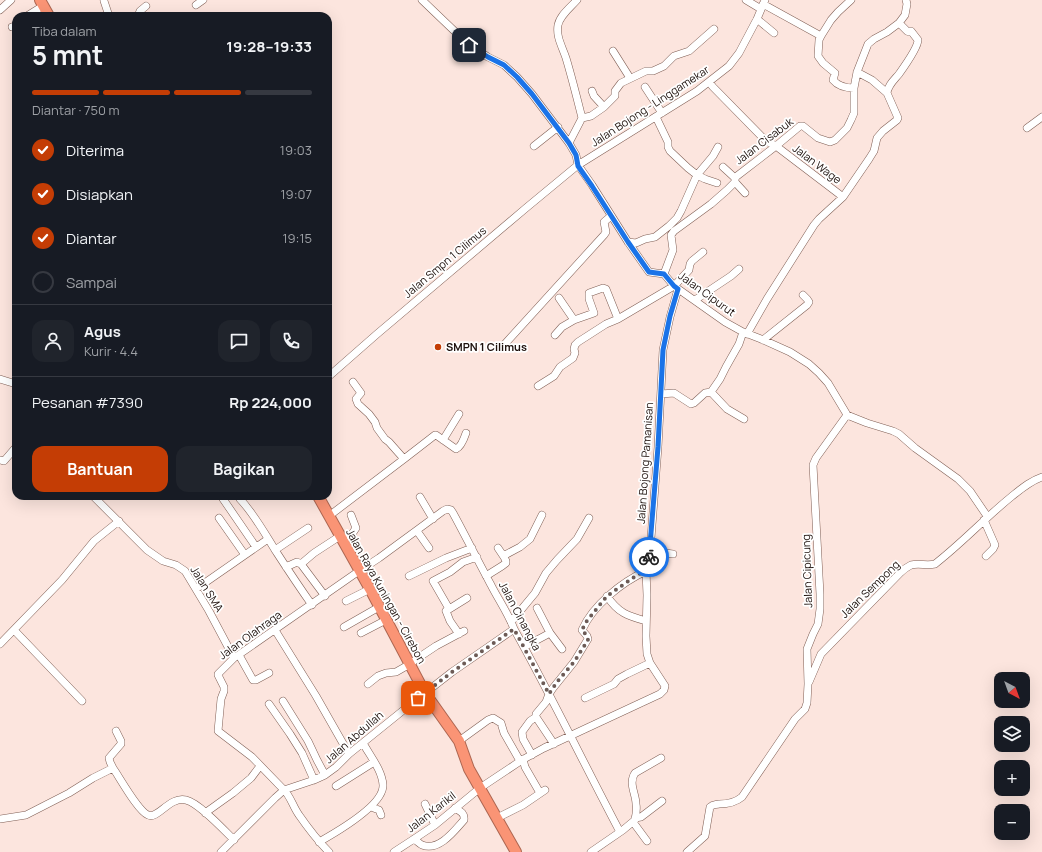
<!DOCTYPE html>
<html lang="id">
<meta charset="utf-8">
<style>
body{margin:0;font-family:Manrope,sans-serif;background:#20242c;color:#f1f3f6;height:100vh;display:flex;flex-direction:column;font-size:15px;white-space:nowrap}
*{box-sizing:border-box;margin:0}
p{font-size:13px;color:#9ea1a6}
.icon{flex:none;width:22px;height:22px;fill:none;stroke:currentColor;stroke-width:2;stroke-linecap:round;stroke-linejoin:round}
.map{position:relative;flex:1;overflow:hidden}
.details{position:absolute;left:12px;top:12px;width:320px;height:488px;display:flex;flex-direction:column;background:#171b24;border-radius:12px;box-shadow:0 4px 16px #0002}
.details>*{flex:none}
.needle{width:26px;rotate:139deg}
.tools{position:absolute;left:994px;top:672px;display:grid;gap:8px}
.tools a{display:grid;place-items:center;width:36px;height:36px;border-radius:8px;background:#171b24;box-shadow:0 4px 16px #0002;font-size:20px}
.pin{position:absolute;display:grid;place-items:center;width:34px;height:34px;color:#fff;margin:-17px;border-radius:8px;box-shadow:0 2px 6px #0006}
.courier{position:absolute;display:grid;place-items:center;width:40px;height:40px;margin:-20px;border:3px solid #1a73e8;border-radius:50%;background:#fff;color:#222;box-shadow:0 1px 5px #0007}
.head em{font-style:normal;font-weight:700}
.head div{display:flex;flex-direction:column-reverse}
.head{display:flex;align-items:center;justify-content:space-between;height:68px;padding:0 20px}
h1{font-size:26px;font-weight:700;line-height:30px}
.bar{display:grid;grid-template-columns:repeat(4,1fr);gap:6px 4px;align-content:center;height:48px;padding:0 20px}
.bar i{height:5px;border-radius:3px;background:#363941}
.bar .current{background:#c43d05}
.bar p{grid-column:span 4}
.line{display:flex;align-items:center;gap:10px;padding:0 20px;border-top:1px solid #363941}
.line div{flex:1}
.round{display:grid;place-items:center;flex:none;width:42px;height:42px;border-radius:12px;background:#20242c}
ol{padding:0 20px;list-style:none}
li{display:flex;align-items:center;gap:12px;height:44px}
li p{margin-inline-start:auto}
li .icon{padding:4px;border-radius:50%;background:#c43d05;color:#fff;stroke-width:4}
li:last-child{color:#9ea1a6}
li i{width:22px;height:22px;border:2px solid #363941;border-radius:50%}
.primary-button{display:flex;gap:8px;margin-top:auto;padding:8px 20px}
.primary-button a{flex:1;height:46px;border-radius:12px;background:#c43d05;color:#fff;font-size:16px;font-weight:700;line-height:46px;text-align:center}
.primary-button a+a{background:#20242c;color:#f1f3f6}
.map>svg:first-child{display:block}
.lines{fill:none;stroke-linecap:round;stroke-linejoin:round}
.minor-casing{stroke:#805f55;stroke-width:8}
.highway-casing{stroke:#ad6651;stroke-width:12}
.minor{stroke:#fff;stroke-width:7}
.highway{stroke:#fa9475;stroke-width:10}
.done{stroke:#6c5b56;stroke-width:4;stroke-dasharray:0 7.2}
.route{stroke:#1a73e8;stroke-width:5}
.poi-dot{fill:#c43d05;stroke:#fff;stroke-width:1.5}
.labels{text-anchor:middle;stroke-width:3.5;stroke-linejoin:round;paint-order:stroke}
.street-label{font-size:11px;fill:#1e110d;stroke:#fff}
.poi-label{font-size:11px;font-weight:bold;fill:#1e110d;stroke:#fff;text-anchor:start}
</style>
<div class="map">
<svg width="1042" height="852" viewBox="0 0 1042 852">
<rect width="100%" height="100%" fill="#fce5de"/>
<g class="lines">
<g class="minor-casing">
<path id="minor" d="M422,0l47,45 19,12 16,8 13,12 15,17 37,49 7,12 2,10 14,20 36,57 21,30 15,2 10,12 51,36 18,10 18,7 29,13 19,12 10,9 9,10 18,30 1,2 -31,43 -3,7 7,129v15l-2,15 -5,10 -6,15 1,35 -1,19 -2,6 -10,10 -53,78c-6,5 -15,7 -23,7 -4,1 -6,0 -9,3l-5,29 -18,16
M577,0c-6,7 -17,15 -19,25 -2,12 4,21 8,33 6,20 11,40 16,60
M746,0l15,9
M851,0l-13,12 -7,8 -10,16 -2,4 -1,16 5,7 12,10 -2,7c5,6 14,8 21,8
M104,1l5,15
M763,4l58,32
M196,5l7,-5
M0,10l11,-10
M27,16l16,-10
M138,16l2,-5 6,-5
M757,19l17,14
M12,27l4,-1
M613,51l17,27
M857,72l15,8 15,13
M709,82l4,5 53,54 10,5 67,51
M645,87l17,26
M604,107l11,-11v-5l6,-8 25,-12h7l11,-5 10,-10 15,-5 25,-22
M1027,128l15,-11
M569,143l13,-25 9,-2 13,-9 -10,-11 -2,-5
M534,146l24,-19
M723,167l12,11
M735,182l10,11
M717,183l-12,-4 -8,-4 16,-19 5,-9
M628,242l8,1 9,-4 10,-2 14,-11 8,-8 4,-7 16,-36 -9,-7 -18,-17 -2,-4v-5l-12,-25
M664,274l9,-24 -2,-15 3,-4 37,-27 16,-14 8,-8v-4l2,-2 39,-30 24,-20h3l15,12 12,4 5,-2 12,-12 4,-8 3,-7v-25l3,-16 11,-28 6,-5 13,-7 12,-9 6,-8 2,-11 -1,-4
M559,298l15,22
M695,300l36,-24 8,-7
M747,334l20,-35 47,-74 5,-6 24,-22 26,-38 5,-8 3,-13 6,-7 14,-11 1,-2 -11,-25c1,-8 7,-13 12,-19 5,-7 19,-27 19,-34l-7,-9 -2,1 -2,-1 -8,-8
M555,335l7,-8 12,-7 20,-7 -5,-14v-6l14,-5 3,1 12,30
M763,340l44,-35 2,-3 -2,-3 -4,-4
M503,346l101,-111 2,-3 -2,-10 7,-6
M328,377l49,-43 149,-126 52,-43 119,-74 32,-25 10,-13 18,-34 8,-19
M0,379l16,5
M353,382l8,11 -5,6 2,5 11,10 6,8 2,6 8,11 4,3 15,17 31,-24h1l20,14c5,-2 8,-10 10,-16
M538,386l16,-10 6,-9 13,-9 2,-5 -1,-4 1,-4 3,-3 28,-18 12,-5 56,-33 15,-16 1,-6 2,-3 11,-9
M711,392l16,17 17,10
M661,394l13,-1 17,11 3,-1 11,-10 6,-1 9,-13 6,-12 13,-23 4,-12
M847,415l20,8 26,8 6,3 16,14 43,31 12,12 17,25
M443,440l16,-26
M0,460l4,1 12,-14
M93,496l54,54 16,11 13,4 9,6 24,40 25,47
M221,496l35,51
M420,497l13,22
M240,499c15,16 25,35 37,54 11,17 23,35 35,52
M329,516l75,-57
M219,518l26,37
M984,520l11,25 -2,4 -7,7
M417,531l12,17
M343,541l9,-7 4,-6 -5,-13
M498,548l6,9
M275,550l33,-22
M650,551l23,3
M301,564l24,32
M286,567l11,-5 4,2 13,-11 26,-17
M409,576l37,-18 26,-10
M486,576l16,-10 4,-3v-2l-2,-4 1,-2 15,-8 10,-8 12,-24
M196,589l72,-50
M607,596c11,17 21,20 39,25
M346,601l24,-12
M537,608l13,25 12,16
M446,611l21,-13
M511,622l24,-29 11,-20 11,-13 20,-21 12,-21
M344,627l35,-20
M14,630l68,71
M275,630l41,66 33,58
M361,633l25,-13
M459,634l-9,-13 -4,-10 2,-2v-2l-15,-26 17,-9 13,-10 14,-5
M0,644l62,-64 32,-39 25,-20
M524,647l26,-14
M239,655l14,25h3l13,-7
M809,682l12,-28 79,-81c3,-3 7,-6 11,-8 8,-2 16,1 24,-1 27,-21 50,-46 76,-67 10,-8 19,-16 31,-20
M368,684l10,-8 8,-3 10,-1 14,-8 8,-6 18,-12 28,-15
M585,698l29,-14 4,-5 9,-5 23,-11
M283,701l25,40 9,19 8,15
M269,704l21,30 12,19 12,27
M536,717l18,27
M459,741l29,-21 5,-2 8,5 3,10 16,28
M532,755l-9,-16 -1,-7 8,-11 6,-4v-3l10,-12 3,-8 4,-6 21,-26 14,-23 -1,-3 -5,-6c11,-25 40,-48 64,-59
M523,759l2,8 15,26
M113,768l-3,-6 -1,-4 12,-14v-3l-5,-10
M336,786l38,-24
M425,804l10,21
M371,807l8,3 2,5
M205,813l28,-20 18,-15 9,-12
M497,818l26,-13 22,-15
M635,818l6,-1 21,-16
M0,819l26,-4 43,-22 24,-15 20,-10c7,10 25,43 35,47 10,5 21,-19 38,-15 13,3 38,30 48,40
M633,822l14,19
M414,839c3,2 6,5 8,6 17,7 33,-15 42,-25 1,-7 -4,-9 -9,-12
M319,842c16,-9 65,-37 64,-57 -1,-15 -13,-29 -20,-42
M221,852l54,-54 9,-8 30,-10 11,-5 11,-8 13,-13 62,-50 41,-32 62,-43
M329,852c-11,-11 -21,-24 -30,-37 -6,-8 -8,-18 -15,-25l-32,-33 -34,-26 3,-32 3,-8v-4l-6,-12v-1l16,-16 125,-87 20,-13 64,-47 4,-2 4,1 2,3c13,24 25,48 38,72 7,14 17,28 23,44 37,66 70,135 106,203
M394,852l23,-15 18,-12 45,-37 42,-28 22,-12 116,-54 4,-4 1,-4 -15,-23 -3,-9 -1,-18 1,-41 -1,-24 4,-20 8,-104 5,-97 7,-33 8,-28
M591,852l32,-22 12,-10c1,-5 2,-11 1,-16 0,-10 -8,-21 -1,-31l26,-15"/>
</g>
<g class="highway-casing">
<path id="highway" d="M40,0l9,16
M318,496l52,93 55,104 34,48 10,28 47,83"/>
</g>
<use href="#minor" class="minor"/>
<use href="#highway" class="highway"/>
</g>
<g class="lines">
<path class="done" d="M418,698l34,-26 62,-43 35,65 8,-12 17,-20 14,-22 -1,-4 -5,-6 4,-8 21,-26 30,-21 9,-4 3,-14"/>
<path class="route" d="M469,45l19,12 16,8 13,12 15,17 37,49 7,12 2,11 14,20 36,56 21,30 15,2 10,12 4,3 -8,27 -7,34 -5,97 -9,110"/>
</g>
<circle class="poi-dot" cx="438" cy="347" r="4"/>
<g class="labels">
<g class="street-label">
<text transform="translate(650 106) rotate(-33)" y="4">Jalan Bojong - Linggamekar</text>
<text transform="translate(764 141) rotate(-37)" y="4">Jalan Cisabuk</text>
<text transform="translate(817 164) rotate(37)" y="4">Jalan Wage</text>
<text transform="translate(445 262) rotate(-40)" y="4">Jalan Smpn 1 Cilimus</text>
<text transform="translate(707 294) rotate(36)" y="4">Jalan Cipurut</text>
<text transform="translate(645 463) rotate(-86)" y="4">Jalan Bojong Pamanisan</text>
<text transform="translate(807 571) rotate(-92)" y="4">Jalan Cipicung</text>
<text transform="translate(207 589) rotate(58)" y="4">Jalan SMA</text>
<text transform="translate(870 589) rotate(-44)" y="4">Jalan Sempong</text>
<text transform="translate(386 596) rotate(61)" y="4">Jalan Raya Kuningan - Cirebon</text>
<text transform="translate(520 616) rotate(62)" y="4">Jalan Cinangka</text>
<text transform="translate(250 635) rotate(-36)" y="4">Jalan Olahraga</text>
<text transform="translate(354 737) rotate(-41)" y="4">Jalan Abdullah</text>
<text transform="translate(431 812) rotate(-38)" y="4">Jalan Karikil</text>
</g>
<g class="poi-label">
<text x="446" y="351">SMPN 1 Cilimus</text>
</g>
</g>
</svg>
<div class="tools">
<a><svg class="needle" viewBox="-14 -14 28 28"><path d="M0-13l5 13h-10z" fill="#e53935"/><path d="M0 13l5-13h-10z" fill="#9ea1a6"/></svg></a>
<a><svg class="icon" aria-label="layers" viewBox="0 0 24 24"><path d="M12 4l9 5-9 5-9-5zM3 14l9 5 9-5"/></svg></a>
<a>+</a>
<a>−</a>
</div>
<div class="pin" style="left:418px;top:698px;background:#ea580c"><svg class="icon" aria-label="bag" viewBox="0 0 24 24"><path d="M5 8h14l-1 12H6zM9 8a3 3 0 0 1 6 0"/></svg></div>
<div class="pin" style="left:469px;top:45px;background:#1f2937"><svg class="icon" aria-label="home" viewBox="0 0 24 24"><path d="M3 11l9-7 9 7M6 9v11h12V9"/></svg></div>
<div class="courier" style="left:649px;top:557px"><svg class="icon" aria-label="bike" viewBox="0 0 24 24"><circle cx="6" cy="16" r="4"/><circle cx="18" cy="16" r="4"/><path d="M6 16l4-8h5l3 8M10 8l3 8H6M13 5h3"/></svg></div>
<section class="details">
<div class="head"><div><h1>5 mnt</h1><p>Tiba dalam</p></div><em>19:28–19:33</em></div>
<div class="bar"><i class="current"></i><i class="current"></i><i class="current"></i><i></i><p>Diantar · 750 m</p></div>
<ol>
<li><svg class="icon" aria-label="check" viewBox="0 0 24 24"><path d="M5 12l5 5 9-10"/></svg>Diterima<p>19:03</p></li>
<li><svg class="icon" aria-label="check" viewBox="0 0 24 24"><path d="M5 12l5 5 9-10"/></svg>Disiapkan<p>19:07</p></li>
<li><svg class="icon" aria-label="check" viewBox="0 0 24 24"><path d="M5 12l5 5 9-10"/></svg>Diantar<p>19:15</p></li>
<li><i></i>Sampai</li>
</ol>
<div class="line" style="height:72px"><a class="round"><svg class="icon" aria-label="person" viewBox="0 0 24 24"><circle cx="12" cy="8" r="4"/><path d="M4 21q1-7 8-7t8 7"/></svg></a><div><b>Agus</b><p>Kurir · 4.4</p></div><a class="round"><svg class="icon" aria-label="chat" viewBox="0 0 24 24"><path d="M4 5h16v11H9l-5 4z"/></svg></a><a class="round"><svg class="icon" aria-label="phone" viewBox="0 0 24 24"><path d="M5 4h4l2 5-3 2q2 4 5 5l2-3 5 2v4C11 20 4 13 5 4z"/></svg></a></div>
<div class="line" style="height:52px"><div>Pesanan #7390</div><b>Rp 224,000</b></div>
<div class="primary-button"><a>Bantuan</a><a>Bagikan</a></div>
</section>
</div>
